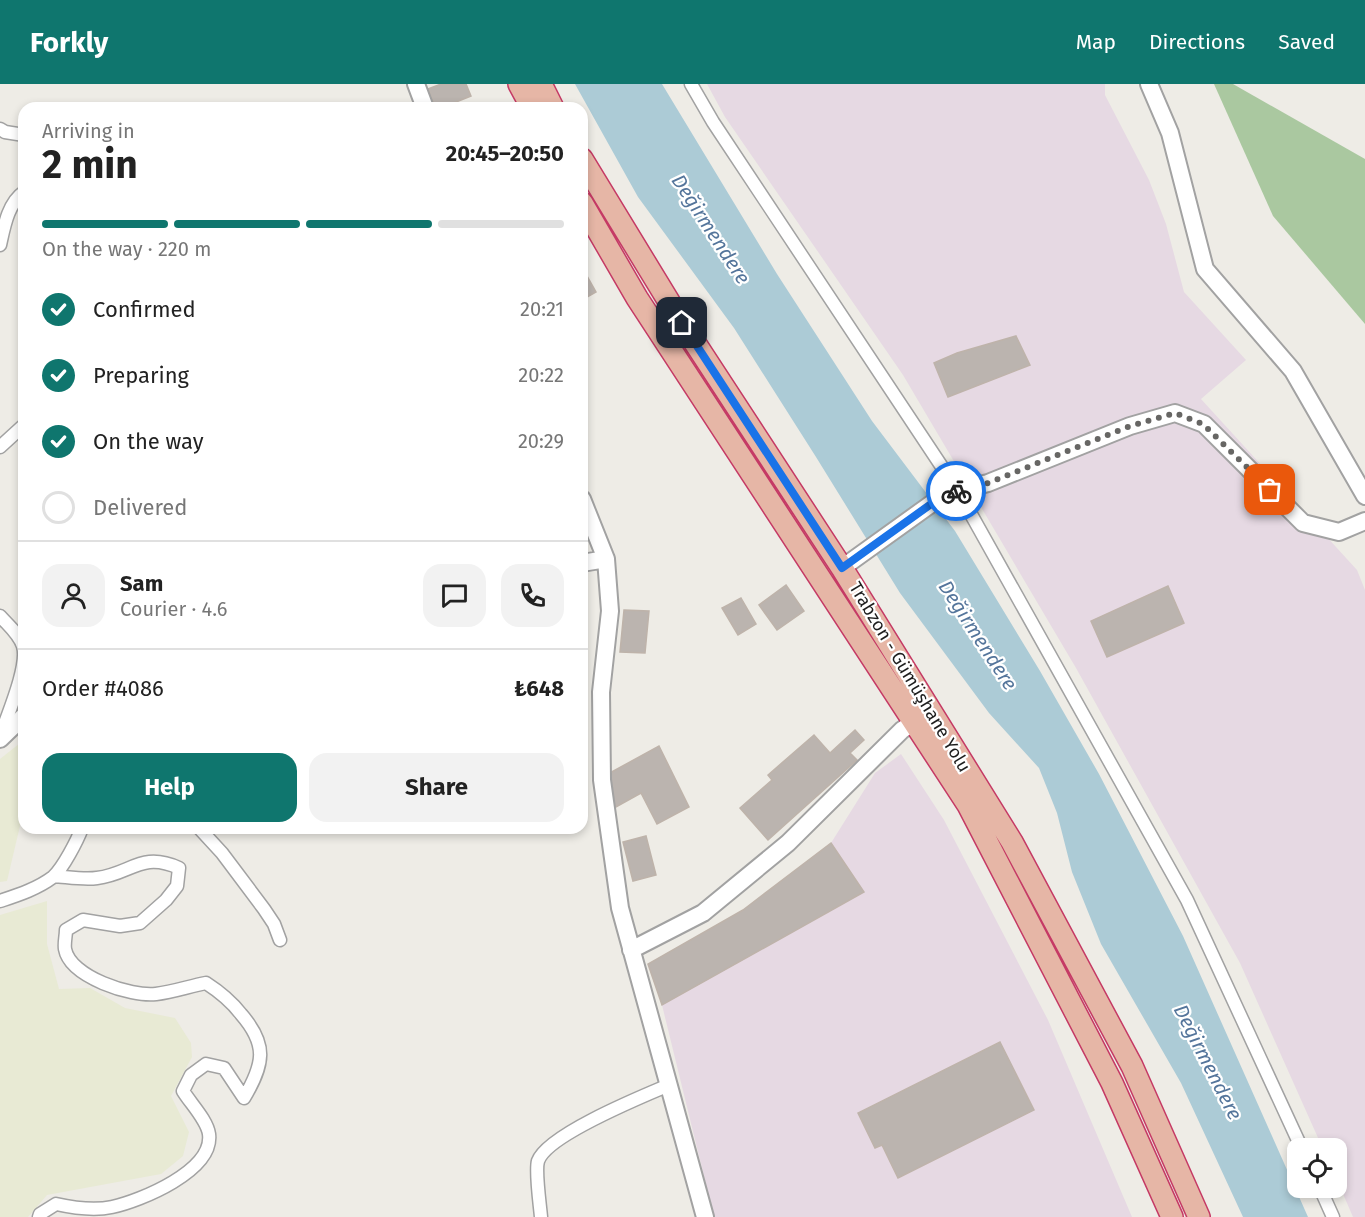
<!DOCTYPE html>
<meta charset="utf-8">
<style>
body{margin:0;font-family:"Fira Sans",sans-serif;background:#f2f2f2;color:#222;height:100vh;display:flex;flex-direction:column;font-size:22px;white-space:nowrap}
*{box-sizing:border-box;margin:0}
p{font-size:20px;color:#767676}
.icon{flex:none;width:33px;height:33px;fill:none;stroke:currentColor;stroke-width:2;stroke-linecap:round;stroke-linejoin:round}
.map{position:relative;flex:1;overflow:hidden}
.sheet{position:absolute;left:18px;top:18px;width:570px;height:732px;display:flex;flex-direction:column;background:#fff;border-radius:18px;box-shadow:0 3px 9px #0003}
.sheet>*{flex:none}
.buttons{position:absolute;left:1287px;top:1054px;display:grid;gap:12px}
.buttons a{display:grid;place-items:center;width:60px;height:60px;border-radius:12px;background:#fff;box-shadow:0 3px 9px #0003;font-size:30px}
.pin{position:absolute;display:grid;place-items:center;width:51px;height:51px;color:#fff;margin:-26px;border-radius:12px;box-shadow:0 3px 9px #0006}
.courier{position:absolute;display:grid;place-items:center;width:60px;height:60px;margin:-30px;border:4px solid #1a73e8;border-radius:50%;background:#fff;color:#222;box-shadow:0 2px 8px #0007}
.overview em{font-style:normal;font-weight:700}
.overview div{display:flex;flex-direction:column-reverse}
.overview{display:flex;align-items:center;justify-content:space-between;height:102px;padding:0 24px}
h1{font-size:39px;font-weight:700;line-height:45px}
.bar{display:grid;grid-template-columns:repeat(4,1fr);gap:9px 6px;align-content:center;height:72px;padding:0 24px}
.bar i{height:8px;border-radius:4px;background:#e0e0e0}
.bar .current{background:#0f766e}
.bar p{grid-column:span 4}
.line{display:flex;align-items:center;gap:15px;padding:0 24px;border-top:2px solid #e0e0e0}
.line div{flex:1}
.round{display:grid;place-items:center;flex:none;width:63px;height:63px;border-radius:18px;background:#f2f2f2}
ol{padding:0 24px;list-style:none}
li{display:flex;align-items:center;gap:18px;height:66px}
li p{margin-inline-start:auto}
li .icon{padding:6px;border-radius:50%;background:#0f766e;color:#fff;stroke-width:4}
li:last-child{color:#767676}
li i{width:33px;height:33px;border:3px solid #e0e0e0;border-radius:50%}
.primary-button{display:flex;gap:12px;margin-top:auto;padding:12px 24px}
.primary-button a{flex:1;height:69px;border-radius:18px;background:#0f766e;color:#fff;font-size:24px;font-weight:700;line-height:69px;text-align:center}
.primary-button a+a{background:#f2f2f2;color:#222}
header{display:flex;align-items:center;gap:36px;box-sizing:border-box;height:84px;padding:0 30px;background:#0f766e;color:#fff}
header strong{font-size:28px}
nav{display:flex;gap:33px;margin-inline-start:auto;font-size:21px}
.map>svg:first-child{display:block}
.industrial{fill:#e6d9e3}
.farmland{fill:#e8ead4}
.forest{fill:#aac8a0}
.water{fill:#accbd6}
.building{fill:#bbb4af;stroke:#beb3aa;stroke-width:1.5}
.lines{fill:none;stroke-linecap:round;stroke-linejoin:round}
.minor-casing{stroke:#a2a2a2;stroke-width:15}
.tertiary-casing{stroke:#a2a2a2;stroke-width:20}
.trunk-casing{stroke:#c53a65;stroke-width:24}
.minor{stroke:#fff;stroke-width:12}
.tertiary{stroke:#fff;stroke-width:16}
.trunk{stroke:#e6b6a6;stroke-width:21}
.done{stroke:#676664;stroke-width:6;stroke-dasharray:0 10.8}
.route{stroke:#1a73e8;stroke-width:8}
.labels{text-anchor:middle;stroke-width:4.5;stroke-linejoin:round;paint-order:stroke}
.street-label{font-size:18px;fill:#1e1e1e;stroke:#fff}
.water-label{font-size:20px;font-style:italic;fill:#54759b;stroke:#fff}
</style>
<header>
<strong>Forkly</strong>
<nav><a>Map</a><a>Directions</a><a>Saved</a></nav>
</header>
<div class="map">
<svg width="1365" height="1133" viewBox="0 0 1365 1133">
<rect width="100%" height="100%" fill="#eeece6"/>
<path class="industrial" d="M707,0h398v11l44,85 17,44 18,68 62,68 -45,39 156,171 8,20v627h-12l-16,-37 -1,-31h-13l-83,-186 -164,-295 -173,-293 -178,-258z
M901,670l43,66 104,200 84,197h-418l-52,-212 -14,-41 95,-54 88,-67 44,-70z"/>
<path class="farmland" d="M24,656v69l-17,72 -7,1v-123z
M47,817v43l12,45 31,-1 35,20 50,10 16,25 1,14 -21,39 18,36 -6,24 -22,18 -114,21 -19,22h-28v-302z"/>
<path class="forest" d="M1214,0h19l132,75v165l-92,-108z"/>
<path class="water" d="M575,0h87l115,190 95,147 83,110 85,140 59,103 84,162 125,281h-65l-62,-134 -80,-139 -29,-72 -15,-59 -18,-45 -50,-55 -89,-120 -84,-136 -82,-129 -96,-131z"/>
<path class="building" d="M441,0h25l5,12 -30,12h-5l-8,-19z
M582,183l14,25 -14,8z
M1016,252l14,29 -82,32 -14,-34 23,-10z
M786,501l18,26 -27,19 -18,-25z
M1168,502l16,37 -77,34 -16,-36z
M741,514l15,26 -18,11 -16,-27z
M624,526l25,1 -4,42 -25,-1z
M855,646l9,10 -14,13 7,7 -89,80 -28,-32 32,-28 -4,-5 46,-40 16,18z
M659,662l30,61 -32,17 -16,-31 -25,14 -5,-10 -3,-23z
M646,752l10,39 -23,6 -10,-39z
M831,759l33,49 -202,113 -14,-41 95,-54z
M1000,958l34,68 -136,68 -16,-33 -7,3 -17,-35z"/>
<g class="lines">
<g class="minor-casing">
<path id="minor" d="M691,0l22,38 245,369 229,409 115,249
M0,45l5,3 19,3
M0,161c4,-18 8,-42 24,-53
M0,363l24,-22
M0,532c9,10 19,18 23,30 6,20 -16,70 -23,91
M199,744l23,25 42,56 10,15 6,16
M0,817c18,-6 37,-12 53,-24 10,-9 24,-36 29,-49
M1320,1104l13,29
M39,1133l1,-3 16,-10c18,4 37,7 56,3 28,-6 102,-36 97,-73 -2,-14 -18,-30 -26,-43l8,-16 15,-11 18,4 20,30c20,-34 24,-53 -3,-84 -10,-13 -21,-22 -35,-31 -16,3 -33,9 -50,11 -25,3 -86,-17 -91,-45 -1,-6 1,-13 1,-19l17,-10 37,6 20,-3 26,-23 11,-14 2,-18c-38,-17 -48,6 -82,10 -13,2 -29,-1 -43,-2
M541,1133c-1,-12 -6,-46 -3,-56 9,-26 105,-65 131,-76"/>
</g>
<g class="tertiary-casing">
<path id="tertiary" d="M416,0l9,24
M1149,0l21,49 35,136 88,102 72,125
M582,415l24,60 4,52 -9,81 1,88 18,128 85,309
M582,479l24,-4
M842,484l103,-74 43,-11 142,-57 45,-13 29,11 99,99 36,9 26,-11
M0,655l24,-23
M631,866l72,-37 85,-70 114,-113 12,-8"/>
</g>
<g class="trunk-casing">
<path id="trunk" d="M519,0l13,24
M541,0l12,24
M582,75l100,164 160,245 170,274 120,224 67,151
M582,119l55,95 331,507 144,278 60,134"/>
</g>
<use href="#minor" class="minor"/>
<use href="#tertiary" class="tertiary"/>
<use href="#trunk" class="trunk"/>
</g>
<g class="lines">
<path class="done" d="M956,407l32,-8 142,-57 45,-13 28,11 67,66"/>
<path class="route" d="M682,239l160,245 103,-74 11,-3"/>
</g>
<g class="labels">
<g class="street-label">
<text transform="translate(910 593) rotate(59)" y="6">Trabzon - Gümüşhane Yolu</text>
</g>
<g class="water-label">
<text transform="translate(711 145) rotate(57)" y="7">Değirmendere</text>
<text transform="translate(978 551) rotate(57)" y="7">Değirmendere</text>
<text transform="translate(1208 978) rotate(63)" y="7">Değirmendere</text>
</g>
</g>
</svg>
<div class="buttons">
<a><svg class="icon" aria-label="locate" viewBox="0 0 24 24"><circle cx="12" cy="12" r="6"/><path d="M12 2v4M12 18v4M2 12h4M18 12h4"/></svg></a>
</div>
<div class="pin" style="left:1270px;top:406px;background:#ea580c"><svg class="icon" aria-label="bag" viewBox="0 0 24 24"><path d="M5 8h14l-1 12H6zM9 8a3 3 0 0 1 6 0"/></svg></div>
<div class="pin" style="left:682px;top:239px;background:#1f2937"><svg class="icon" aria-label="home" viewBox="0 0 24 24"><path d="M3 11l9-7 9 7M6 9v11h12V9"/></svg></div>
<div class="courier" style="left:956px;top:407px"><svg class="icon" aria-label="bike" viewBox="0 0 24 24"><circle cx="6" cy="16" r="4"/><circle cx="18" cy="16" r="4"/><path d="M6 16l4-8h5l3 8M10 8l3 8H6M13 5h3"/></svg></div>
<section class="sheet">
<div class="overview"><div><h1>2 min</h1><p>Arriving in</p></div><em>20:45–20:50</em></div>
<div class="bar"><i class="current"></i><i class="current"></i><i class="current"></i><i></i><p>On the way · 220 m</p></div>
<ol>
<li><svg class="icon" aria-label="check" viewBox="0 0 24 24"><path d="M5 12l5 5 9-10"/></svg>Confirmed<p>20:21</p></li>
<li><svg class="icon" aria-label="check" viewBox="0 0 24 24"><path d="M5 12l5 5 9-10"/></svg>Preparing<p>20:22</p></li>
<li><svg class="icon" aria-label="check" viewBox="0 0 24 24"><path d="M5 12l5 5 9-10"/></svg>On the way<p>20:29</p></li>
<li><i></i>Delivered</li>
</ol>
<div class="line" style="height:108px"><a class="round"><svg class="icon" aria-label="person" viewBox="0 0 24 24"><circle cx="12" cy="8" r="4"/><path d="M4 21q1-7 8-7t8 7"/></svg></a><div><b>Sam</b><p>Courier · 4.6</p></div><a class="round"><svg class="icon" aria-label="chat" viewBox="0 0 24 24"><path d="M4 5h16v11H9l-5 4z"/></svg></a><a class="round"><svg class="icon" aria-label="phone" viewBox="0 0 24 24"><path d="M5 4h4l2 5-3 2q2 4 5 5l2-3 5 2v4C11 20 4 13 5 4z"/></svg></a></div>
<div class="line" style="height:78px"><div>Order #4086</div><b>₺648</b></div>
<div class="primary-button"><a>Help</a><a>Share</a></div>
</section>
</div>
